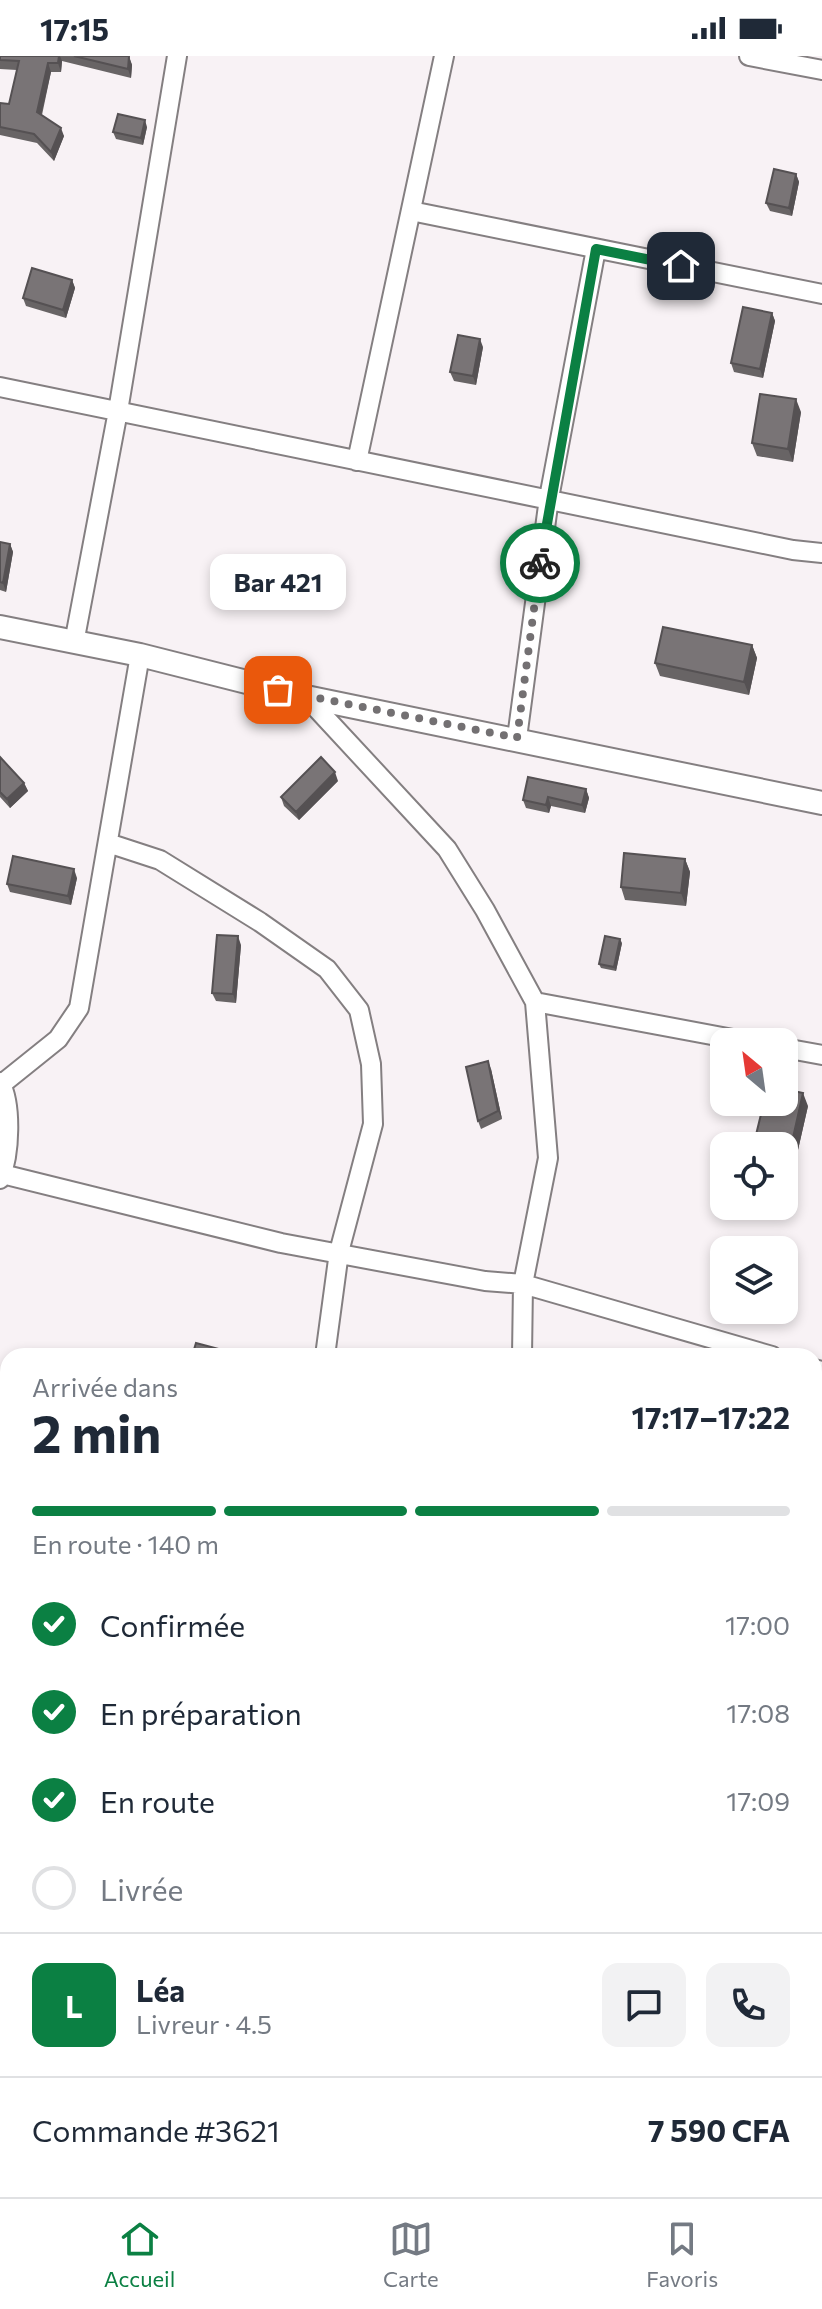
<!DOCTYPE html>
<html lang="fr">
<meta charset="utf-8">
<style>
body{margin:0;font-family:Commissioner,sans-serif;background:#f2f2f3;color:#1f2937;height:100vh;display:flex;flex-direction:column;font-size:30px;white-space:nowrap}
*{box-sizing:border-box;margin:0}
p{font-size:26px;color:#747a83}
.icon{flex:none;width:44px;height:44px;fill:none;stroke:currentColor;stroke-width:2;stroke-linecap:round;stroke-linejoin:round}
.map{position:relative;flex:1;overflow:hidden}
.sheet{position:absolute;left:0px;top:1292px;width:822px;height:850px;display:flex;flex-direction:column;background:#fff;border-radius:24px 24px 0 0;box-shadow:0 4px 12px #0003}
.sheet>*{flex:none}
.needle{width:52px;rotate:331deg}
.buttons{position:absolute;left:710px;top:972px;display:grid;gap:16px}
.buttons a{display:grid;place-items:center;width:88px;height:88px;border-radius:16px;background:#fff;box-shadow:0 4px 12px #0003;font-size:40px}
.pin{position:absolute;display:grid;place-items:center;width:68px;height:68px;color:#fff;margin:-34px;border-radius:16px;box-shadow:0 4px 12px #0006}
.courier{position:absolute;display:grid;place-items:center;width:80px;height:80px;margin:-40px;border:6px solid #0b8043;border-radius:50%;background:#fff;color:#222;box-shadow:0 2px 10px #0007}
.bubble{position:absolute;height:56px;border-radius:16px;background:#fff;box-shadow:0 4px 12px #0003;font-size:26px;font-weight:700;line-height:56px;text-align:center}
.overview em{font-style:normal;font-weight:700}
.overview div{display:flex;flex-direction:column-reverse}
.overview{display:flex;align-items:center;justify-content:space-between;height:136px;padding:0 32px}
h1{font-size:52px;font-weight:700;line-height:60px}
.bar{display:grid;grid-template-columns:repeat(4,1fr);gap:12px 8px;align-content:center;height:96px;padding:0 32px}
.bar i{height:10px;border-radius:6px;background:#e0e1e3}
.bar .selected{background:#0b8043}
.bar p{grid-column:span 4}
.line{display:flex;align-items:center;gap:20px;padding:0 32px;border-top:2px solid #e0e1e3}
.line div{flex:1}
.round{display:grid;place-items:center;flex:none;width:84px;height:84px;border-radius:16px;background:#f2f2f3}
ol{padding:0 32px;list-style:none}
li{display:flex;align-items:center;gap:24px;height:88px}
li p{margin-inline-start:auto}
li .icon{padding:8px;border-radius:50%;background:#0b8043;color:#fff;stroke-width:4}
li:last-child{color:#747a83}
li i{width:44px;height:44px;border:4px solid #e0e1e3;border-radius:50%}
.status{display:flex;justify-content:space-between;align-items:center;height:56px;padding:0 40px;background:#fff;direction:ltr}
.status svg{height:22px;fill:currentColor}
.menu{display:flex;justify-content:space-around;align-items:center;height:112px;border-top:2px solid #e0e1e3;background:#fff;font-size:22px;color:#747a83}
.menu a{display:grid;justify-items:center;gap:4px}
.menu .selected{color:#0b8043}
.map>svg:first-child{display:block}
.lines{fill:none;stroke-linecap:round;stroke-linejoin:round}
.minor-casing{stroke:#847f81;stroke-width:22}
.tertiary-casing{stroke:#847f81;stroke-width:26}
.minor{stroke:#fff;stroke-width:18}
.tertiary{stroke:#fff;stroke-width:22}
.wall{fill:#686465}
.shaded-wall{fill:#555153}
.building{fill:#797476;stroke:#555153;stroke-width:2}
.done{stroke:#737072;stroke-width:8;stroke-dasharray:0 14.4}
.route{stroke:#0b8043;stroke-width:10}
</style>
<div class="status"><b>17:15</b><svg viewBox="0 0 49 12"><path d="M0 12V9h3v3zM5 12V6h3v6zM10 12V3h3v9zM15 12V0h3v12zM26 1h20v11H26zM47 4h2v5h-2z"/></svg></div>
<div class="map">
<svg width="822" height="2141" viewBox="0 0 822 2141">
<rect width="100%" height="100%" fill="#f8f2f5"/>
<g class="lines">
<g class="minor-casing">
<path id="minor" d="M749,0l73,14
M411,155l411,83
M0,331l793,163 29,3
M357,405l87,-405
M74,587l44,-232 59,-355
M306,641l141,152 38,61 50,92 13,156 -25,126 -1,72
M517,682l32,-240 47,-249
M108,787l52,17 100,62 67,47 32,41 12,54 2,60 -34,128 -14,104
M535,946l214,40
M784,992l38,7
M0,1026c12,23 10,72 0,97
M2,1028l56,-45 21,-31 61,-353
M2,1118l279,69 204,38 38,3 249,72
M814,1313l8,2
M0,1479l8,1
M814,1479l8,-38
M814,1591l8,1
M0,1669l8,2
M814,1835l8,2
M0,1923l8,2
M814,2090l8,2
M0,2141l8,-39
M451,2141l1,-7
M684,2141l2,-7"/>
</g>
<g class="tertiary-casing">
<path id="tertiary" d="M0,571l140,28 166,42 516,106"/>
</g>
<use href="#minor" class="minor"/>
<use href="#tertiary" class="tertiary"/>
</g>
<path class="wall" d="M0,0h129l3,9 -1,13 -69,-17 -1,11h-10l-9,43 22,21 -10,25 -17,-18 -37,-8v-32l9,1 8,-34 -17,-1z
M147,71l-4,18 -27,-6 -3,-7z
M796,118l3,8 -7,34 -22,-5 -4,-8z
M72,224l3,8 -9,30 -40,-12 -3,-8z
M772,257l3,8 -12,57 -29,-6 -3,-9z
M483,291l-7,38 -22,-4 -4,-9z
M801,356l-8,50 -36,-6 -5,-13z
M0,486l10,2 3,8 -7,40 -6,-2z
M752,589l5,13 -8,37 -89,-19 -5,-13z
M0,701l24,26 4,8 -18,17 -10,-11z
M338,725l-39,39 -15,-14 -3,-9z
M586,733l3,9 -4,15 -34,-7 -2,7 -23,-5 -3,-8z
M685,803l5,13 -4,34 -61,-6 -4,-13z
M77,822l-6,27 -61,-13 -3,-8z
M622,887l-6,28 -15,-3 -2,-4z
M241,889l-5,58 -20,-2 -4,-8z
M491,1013l11,50 -21,10 -3,-8z
M808,1050l-13,57 -11,-2v-15h-28l-2,-3z
M814,1698l8,1v99l-8,-3z
M52,2134h35l-1,7h-8z"/>
<path class="shaded-wall" d="M59,0h1l2,5 -1,11 -3,-9z
M129,1l3,8 -1,13 -3,-9z
M48,7l3,9 -11,48 -3,-8z
M145,64l2,7 -4,18 -2,-7z
M61,72l3,8 -10,25 -3,-9z
M796,118l3,8 -7,34 -3,-8z
M72,224l3,8 -9,30 -3,-8z
M772,257l3,8 -12,57 -3,-9z
M480,283l3,8 -7,38 -3,-9z
M796,343l5,13 -8,50 -5,-13z
M10,488l3,8 -7,40 -3,-9z
M752,589l5,13 -8,37 -5,-13z
M335,716l3,9 -39,39 -3,-8z
M24,727l4,8 -18,17 -3,-9z
M586,733l3,9 -4,15 -3,-8z
M548,741l3,9 -2,7 -3,-8z
M685,803l5,13 -4,34 -5,-13z
M74,813l3,9 -6,27 -3,-9z
M238,880l3,9 -5,58 -3,-9z
M620,883l2,4 -6,28 -2,-4z
M488,1005l3,8 11,50 -4,-8z
M803,1037l5,13 -13,57 -5,-12z
M7,1877l1,8 -3,13 -1,-4z
M6,1937l2,4v16l-8,40v-28z
M820,1967l2,7v8l-8,52v-31z
M818,2106l3,8 -5,27h-5l2,-7h1v-8z
M82,2134h5l-1,7h-1z
M216,2134h5l-1,7h-5z
M643,2134h7l-1,7h-7z"/>
<path class="building" d="M0,0h59l-1,7h-10l-11,49 24,16 -10,24 -17,-18 -34,-7v-24l9,1 10,-43 -19,-1z
M74,0h55l-1,13z
M118,58l27,6 -4,18 -28,-6z
M774,113l22,5 -7,34 -23,-5z
M32,212l40,12 -9,30 -40,-12z
M743,251l29,6 -12,56 -29,-6z
M458,279l22,4 -7,37 -23,-4z
M760,338l36,5 -8,50 -36,-6z
M0,486l10,2 -7,39 -3,-1z
M663,571l89,18 -8,37 -89,-19z
M0,701l24,26 -17,16 -7,-7z
M321,701l14,15 -39,40 -15,-15z
M528,721l58,12 -4,16 -34,-8 -2,8 -23,-5z
M624,797l61,6 -4,34 -60,-6z
M13,800l61,13 -6,27 -61,-12z
M217,879l21,1 -5,58 -21,-1z
M605,880l15,3 -6,28 -15,-3z
M488,1005l10,50 -20,10 -12,-54z
M784,1033l19,4 -13,58 -6,-2v-3h-15l-15,-3 10,-41h20z
M196,1287l49,13h-53z
M814,1698l8,1v89l-8,-3z
M0,1876l7,1 -3,17 -4,-1z
M814,1888l8,1v79l-2,-1 -6,36z
M0,1935l6,2 -6,32z
M814,2105l4,1 -4,20z
M199,2134h17l-1,7h-18z
M557,2134h86l-1,7h-15l-17,-3v3h-54z
M792,2134h21l-2,7h-20z"/>
<g class="lines">
<path class="done" d="M278,634l239,48 23,-175"/>
<path class="route" d="M540,507l56,-314 85,17"/>
</g>
</svg>
<div class="buttons">
<a><svg class="needle" viewBox="-14 -14 28 28"><path d="M0-13l5 13h-10z" fill="#e53935"/><path d="M0 13l5-13h-10z" fill="#747a83"/></svg></a>
<a><svg class="icon" aria-label="locate" viewBox="0 0 24 24"><circle cx="12" cy="12" r="6"/><path d="M12 2v4M12 18v4M2 12h4M18 12h4"/></svg></a>
<a><svg class="icon" aria-label="layers" viewBox="0 0 24 24"><path d="M12 4l9 5-9 5-9-5zM3 14l9 5 9-5"/></svg></a>
</div>
<div class="pin" style="left:278px;top:634px;background:#ea580c"><svg class="icon" aria-label="bag" viewBox="0 0 24 24"><path d="M5 8h14l-1 12H6zM9 8a3 3 0 0 1 6 0"/></svg></div>
<div class="pin" style="left:681px;top:210px;background:#1f2937"><svg class="icon" aria-label="home" viewBox="0 0 24 24"><path d="M3 11l9-7 9 7M6 9v11h12V9"/></svg></div>
<div class="courier" style="left:540px;top:507px"><svg class="icon" aria-label="bike" viewBox="0 0 24 24"><circle cx="6" cy="16" r="4"/><circle cx="18" cy="16" r="4"/><path d="M6 16l4-8h5l3 8M10 8l3 8H6M13 5h3"/></svg></div>
<div class="bubble" style="left:210px;top:498px;width:136px">Bar 421</div>
<section class="sheet">
<div class="overview"><div><h1>2 min</h1><p>Arrivée dans</p></div><em>17:17–17:22</em></div>
<div class="bar"><i class="selected"></i><i class="selected"></i><i class="selected"></i><i></i><p>En route · 140 m</p></div>
<ol>
<li><svg class="icon" aria-label="check" viewBox="0 0 24 24"><path d="M5 12l5 5 9-10"/></svg>Confirmée<p>17:00</p></li>
<li><svg class="icon" aria-label="check" viewBox="0 0 24 24"><path d="M5 12l5 5 9-10"/></svg>En préparation<p>17:08</p></li>
<li><svg class="icon" aria-label="check" viewBox="0 0 24 24"><path d="M5 12l5 5 9-10"/></svg>En route<p>17:09</p></li>
<li><i></i>Livrée</li>
</ol>
<div class="line" style="height:144px"><b class="round" style="background:#0b8043;color:#fff">L</b><div><b>Léa</b><p>Livreur · 4.5</p></div><a class="round"><svg class="icon" aria-label="chat" viewBox="0 0 24 24"><path d="M4 5h16v11H9l-5 4z"/></svg></a><a class="round"><svg class="icon" aria-label="phone" viewBox="0 0 24 24"><path d="M5 4h4l2 5-3 2q2 4 5 5l2-3 5 2v4C11 20 4 13 5 4z"/></svg></a></div>
<div class="line" style="height:104px"><div>Commande #3621</div><b>7 590 CFA</b></div>
</section>
</div>
<nav class="menu">
<a class="selected"><svg class="icon" aria-label="home" viewBox="0 0 24 24"><path d="M3 11l9-7 9 7M6 9v11h12V9"/></svg>Accueil</a>
<a><svg class="icon" aria-label="map" viewBox="0 0 24 24"><path d="M3 6l6-2 6 2 6-2v14l-6 2-6-2-6 2zM9 4v14M15 6v14"/></svg>Carte</a>
<a><svg class="icon" aria-label="saved" viewBox="0 0 24 24"><path d="M7 4h10v16l-5-4-5 4z"/></svg>Favoris</a>
</nav>
